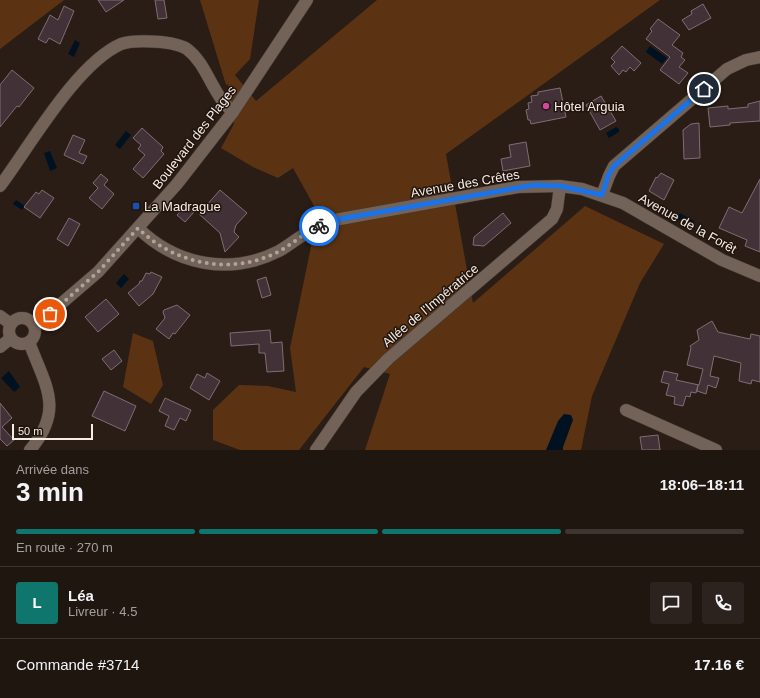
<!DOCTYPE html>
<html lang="fr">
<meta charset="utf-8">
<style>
body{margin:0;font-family:Helvetica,sans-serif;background:#2d231e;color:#f1f3f6;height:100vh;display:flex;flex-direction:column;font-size:15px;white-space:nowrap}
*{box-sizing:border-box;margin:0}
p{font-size:13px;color:#a29f9f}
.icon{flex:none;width:22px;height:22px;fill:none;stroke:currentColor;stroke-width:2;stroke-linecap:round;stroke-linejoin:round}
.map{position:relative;height:450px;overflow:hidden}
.drawer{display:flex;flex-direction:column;background:#201610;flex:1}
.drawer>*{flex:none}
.scale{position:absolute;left:12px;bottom:10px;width:81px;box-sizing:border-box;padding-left:4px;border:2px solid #f5ece6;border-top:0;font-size:11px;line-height:14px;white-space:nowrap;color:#f5ece6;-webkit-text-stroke:3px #20140c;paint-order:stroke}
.pin{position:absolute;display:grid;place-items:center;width:34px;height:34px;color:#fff;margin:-17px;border:2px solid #fff;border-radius:50%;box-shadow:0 1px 4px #0007}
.courier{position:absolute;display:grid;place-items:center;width:40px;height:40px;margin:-20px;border:3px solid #1a73e8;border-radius:50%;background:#fff;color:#222;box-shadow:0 1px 5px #0007}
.overview em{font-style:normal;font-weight:800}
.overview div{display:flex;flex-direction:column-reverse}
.overview{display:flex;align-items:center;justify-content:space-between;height:68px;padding:0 16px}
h1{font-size:26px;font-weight:800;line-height:30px}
.bar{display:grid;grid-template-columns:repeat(4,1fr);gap:6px 4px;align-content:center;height:48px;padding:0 16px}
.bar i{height:5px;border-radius:3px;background:#3d3530}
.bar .on{background:#0f766e}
.bar p{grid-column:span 4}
.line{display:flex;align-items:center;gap:10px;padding:0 16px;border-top:1px solid #3d3530}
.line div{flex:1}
.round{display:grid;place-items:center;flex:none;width:42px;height:42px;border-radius:4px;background:#2d231e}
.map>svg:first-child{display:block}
.green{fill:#5b3313}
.water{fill:#001222}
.building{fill:#423238;stroke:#7f6d73}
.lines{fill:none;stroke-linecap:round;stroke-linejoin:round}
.street-casing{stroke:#443934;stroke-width:13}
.secondary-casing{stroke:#443934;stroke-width:13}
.street{stroke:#726258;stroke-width:12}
.secondary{stroke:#726258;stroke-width:12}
.done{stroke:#aea49d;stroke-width:4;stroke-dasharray:0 7.2}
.route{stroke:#1a73e8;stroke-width:5}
.hotel-dot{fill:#d1479c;stroke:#20140c;stroke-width:1.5}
.transit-dot{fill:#1a4fb4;stroke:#20140c;stroke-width:1.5}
.labels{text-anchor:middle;stroke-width:3;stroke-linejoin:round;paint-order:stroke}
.poi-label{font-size:13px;fill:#f5ece6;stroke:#20140c;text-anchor:start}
.street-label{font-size:13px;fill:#f5ece6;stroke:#20140c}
</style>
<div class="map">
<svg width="760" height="450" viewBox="0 0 760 450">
<rect width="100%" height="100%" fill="#2a1d15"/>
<path class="green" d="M0,0h64l-64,49z
M200,0h59l-9,59 -15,16 21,26 121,-101h283l-214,154 27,149 112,-97 79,38 -24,39 -48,113 -11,54h-216l25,-76 -26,-7 -65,83h-59l-27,-10v-30l26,-25 29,1 28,6 -6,-44 28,-135 -25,-45 -15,10 -25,-11 -32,-19 13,-24 -6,-40 -2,1z
M133,333l20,8 10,44 -12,19 -28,-17z"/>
<path class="water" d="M75,40l5,3 -6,14 -6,-3z
M650,46l17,12 -5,6 -16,-12z
M616,127l3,2v3l-10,6 -3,-5z
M126,131l5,4 -11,14 -5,-4z
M50,151l7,17 -7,3 -6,-18z
M16,200l9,6 -3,4 -9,-6z
M680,213l14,8 -3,5 -14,-7z
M124,274l5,5 -8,9 -5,-5z
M9,371l11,16 -6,5 -13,-14z
M564,414l7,1 2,5 -10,27v3h-17l12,-29z"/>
<path class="building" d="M98,0h26l-18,12z
M155,0h9l3,18 -9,1z
M703,4l8,14 -22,12 -7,-10 10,-6 -1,-3z
M64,6l10,5 -14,33 -11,-6 -3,5 -8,-4 12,-24 8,5z
M658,19l22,16 -8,10 11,8 -2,4 4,3 -6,7 9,6 -9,11 -19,-14 10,-13 -24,-18 6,-8 -2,-2z
M622,46l19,17 -7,8 -4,-4 -4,5 -3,-2 -4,5 -8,-9 4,-4 -4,-4z
M12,70l22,18 -15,19 -2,-1 -17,21v-42z
M560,88l6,29 -35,7 -1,-4h-2l-2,-10 3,-1 -1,-6 4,-1 -1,-6 7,-1v-3z
M601,96l15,25 -16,9 -14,-25z
M760,101v20l-30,2v2l-20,2 -2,-19 20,-2v3l20,-2v-3z
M699,123l1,35 -16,1 -1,-29 8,-6z
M142,128l21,19 -2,4 3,3 -21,24 -10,-9 12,-14 -7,-6 3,-4 -8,-7z
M73,135l12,5 -6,13 8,3 -4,8 -19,-9z
M526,142l4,24 -27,5 -2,-12 10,-2 -2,-12z
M661,173l13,7 -10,20 -15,-9 7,-14 1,1z
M101,174l7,6 -4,5 10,9 -12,15 -13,-11 9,-10 -5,-5z
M760,179v73l-15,-6 2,-6 -28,-12 10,-21 13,6z
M42,190l12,8 -14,20 -16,-11 12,-15 3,2z
M220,190l27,23 -11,12 -2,7 5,5 -14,15 -5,-19 -21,-19z
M186,205l8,7 -9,10 -8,-7z
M503,213l8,10 -27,23 -11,-1 1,-8z
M69,218l11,6 -12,22 -11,-7z
M151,272l11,5 -9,17 -14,12 -11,-13 11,-9 1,-3h2l4,-8 4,1z
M266,277l5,18 -9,3 -5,-18z
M106,299l13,15 -21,18 -13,-15z
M177,305l13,10 -15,19 -2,-1 -4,6 -13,-10 9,-11 -2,-6 1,-2z
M712,321l6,11 32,7 1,-5 9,2v46l-8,-2 -1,4 -12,-3 2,-18 -27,-7 -4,20 9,2 -3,10 -8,-3 -2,9 -9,-3 1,-6 -2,8 -5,-1 -1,5 -4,-1 -3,10 -9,-2 1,-7 -9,-2 3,-11 -8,-2 3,-11 14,3 -2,6 23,5 4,-16 -16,-4 4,-17 -1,-2 9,-6 -2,-10z
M270,330l1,13 11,-1 2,29 -17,1 -2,-19h-6v-9l-28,2 -1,-13z
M114,350l8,11 -11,9 -9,-11z
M207,373l13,8 -11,19 -19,-12 7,-14 8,4z
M104,391l32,15 -11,25 -33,-15z
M165,398l26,12 -5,11 -6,-3 -6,12 -9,-4 4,-10 -10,-5z
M0,403l12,15 -10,9 12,13 -7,6 -7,-7z
M658,435l2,15h-18l-2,-13z"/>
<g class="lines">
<g class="street-casing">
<path id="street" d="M0,186c30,-40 76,-122 121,-142 11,-4 28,-3 40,-2 8,1 19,2 26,7 21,16 25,46 46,63
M602,195l7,-19 5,-10 113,-97 19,-9 14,-3
M138,228c38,37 92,48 141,23 9,-5 17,-12 26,-17 8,-5 16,-9 24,-13l189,-34 42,-1 22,3 41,14 99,57 38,16
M0,316l11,8
M29,342c16,43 36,67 1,108
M626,410l90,40
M316,450l40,-58 32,-33 164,-140 5,-10 3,-23"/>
</g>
<g class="secondary-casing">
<path id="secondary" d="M9 331a13 13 0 1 1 26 0a13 13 0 1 1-26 0Z
M33,324l16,-10 49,-42 79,-88 56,-72 74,-112
M0,347l11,-9"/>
</g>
<use href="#street" class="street"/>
<use href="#secondary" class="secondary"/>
</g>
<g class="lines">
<path class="done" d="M50,314l48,-42 40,-44c37,37 94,48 142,23 13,-8 25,-18 39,-25"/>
<path class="route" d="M319,226l10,-5 205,-36 26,1 42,9 6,-19 6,-10 90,-77"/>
</g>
<circle class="hotel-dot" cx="546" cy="106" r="4"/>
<rect class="transit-dot" x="132" y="202" width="8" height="8" rx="2"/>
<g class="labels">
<g class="poi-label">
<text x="554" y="111">Hôtel Arguia</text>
<text x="144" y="211">La Madrague</text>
</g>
<g class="street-label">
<text transform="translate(194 137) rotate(-52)" y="5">Boulevard des Plages</text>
<text transform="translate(465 183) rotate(-10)" y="5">Avenue des Crêtes</text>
<text transform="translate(688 223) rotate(29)" y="5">Avenue de la Forêt</text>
<text transform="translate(430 305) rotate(-40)" y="5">Allée de l'Impératrice</text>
</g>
</g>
</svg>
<div class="scale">50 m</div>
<div class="pin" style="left:50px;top:314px;background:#ea580c"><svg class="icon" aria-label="bag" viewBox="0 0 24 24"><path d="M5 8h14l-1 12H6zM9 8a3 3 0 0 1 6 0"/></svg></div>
<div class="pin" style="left:704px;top:89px;background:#1f2937"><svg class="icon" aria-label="home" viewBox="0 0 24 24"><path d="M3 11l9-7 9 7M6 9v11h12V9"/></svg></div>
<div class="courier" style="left:319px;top:226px"><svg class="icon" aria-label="bike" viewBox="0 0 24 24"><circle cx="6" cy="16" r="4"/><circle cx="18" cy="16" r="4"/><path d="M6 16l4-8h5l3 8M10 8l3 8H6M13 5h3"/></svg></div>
</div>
<section class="drawer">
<div class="overview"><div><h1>3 min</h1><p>Arrivée dans</p></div><em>18:06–18:11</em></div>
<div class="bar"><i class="on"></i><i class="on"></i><i class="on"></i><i></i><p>En route · 270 m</p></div>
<div class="line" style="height:72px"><b class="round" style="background:#0f766e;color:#fff">L</b><div><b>Léa</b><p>Livreur · 4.5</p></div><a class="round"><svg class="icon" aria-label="chat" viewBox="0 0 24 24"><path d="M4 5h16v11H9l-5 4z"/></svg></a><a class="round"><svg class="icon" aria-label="phone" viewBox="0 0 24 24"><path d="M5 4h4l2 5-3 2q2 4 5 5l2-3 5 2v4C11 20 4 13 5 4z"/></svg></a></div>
<div class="line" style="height:52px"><div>Commande #3714</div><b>17.16 €</b></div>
</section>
